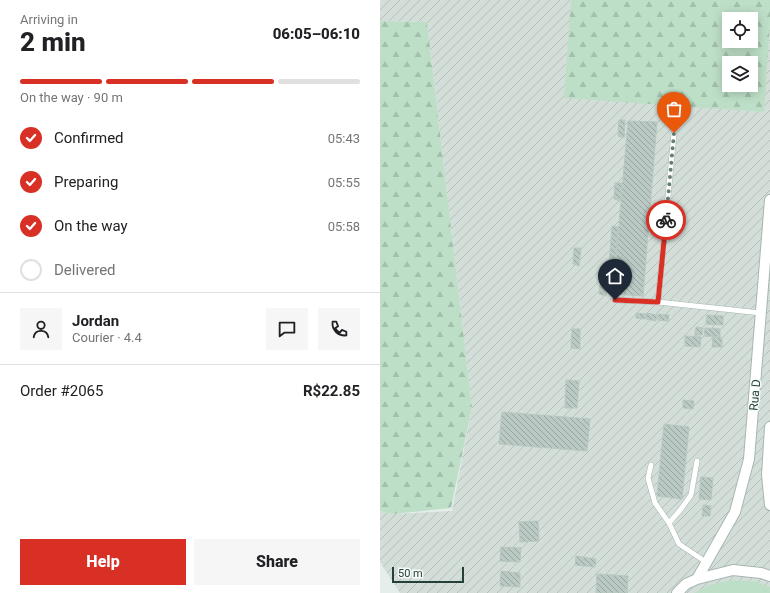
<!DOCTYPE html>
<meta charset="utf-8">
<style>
body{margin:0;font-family:Roboto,sans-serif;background:#f6f6f6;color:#202124;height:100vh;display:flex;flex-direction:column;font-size:15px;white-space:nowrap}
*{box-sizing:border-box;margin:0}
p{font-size:13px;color:#757577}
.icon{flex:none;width:22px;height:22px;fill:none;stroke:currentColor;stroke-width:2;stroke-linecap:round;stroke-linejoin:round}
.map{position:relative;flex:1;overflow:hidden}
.side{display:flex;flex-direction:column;background:#fff;width:380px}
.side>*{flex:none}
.tools{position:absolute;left:342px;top:12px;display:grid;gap:8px}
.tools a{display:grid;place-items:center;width:36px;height:36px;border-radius:0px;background:#fff;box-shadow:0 2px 10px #0003;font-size:20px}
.scale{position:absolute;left:12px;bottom:10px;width:72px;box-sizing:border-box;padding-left:4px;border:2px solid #244038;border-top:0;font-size:11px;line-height:14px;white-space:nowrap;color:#244038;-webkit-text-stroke:3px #f6faf8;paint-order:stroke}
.pin{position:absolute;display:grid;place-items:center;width:34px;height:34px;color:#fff;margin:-41px -17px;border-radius:50% 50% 50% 0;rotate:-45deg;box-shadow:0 0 4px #0007}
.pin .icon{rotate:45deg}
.courier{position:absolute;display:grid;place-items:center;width:40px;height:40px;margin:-20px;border:3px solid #d93025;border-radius:50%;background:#fff;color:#222;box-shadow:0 1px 5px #0007}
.head em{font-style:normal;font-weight:800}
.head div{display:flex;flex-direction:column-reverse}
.head{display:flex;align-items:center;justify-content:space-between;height:68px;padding:0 20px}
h1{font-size:26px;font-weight:800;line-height:30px}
.bar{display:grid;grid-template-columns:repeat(4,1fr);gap:6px 4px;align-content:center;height:48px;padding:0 20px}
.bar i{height:5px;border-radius:3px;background:#e0e0e0}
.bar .selected{background:#d93025}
.bar p{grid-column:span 4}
.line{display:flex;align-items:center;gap:10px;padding:0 20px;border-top:1px solid #e0e0e0}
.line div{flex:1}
.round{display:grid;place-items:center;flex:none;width:42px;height:42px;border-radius:0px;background:#f6f6f6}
ol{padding:0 20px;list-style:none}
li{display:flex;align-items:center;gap:12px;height:44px}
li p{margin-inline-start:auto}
li .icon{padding:4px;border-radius:50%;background:#d93025;color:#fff;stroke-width:4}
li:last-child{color:#757577}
li i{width:22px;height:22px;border:2px solid #e0e0e0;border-radius:50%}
.primary-button{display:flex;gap:8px;margin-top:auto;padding:8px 20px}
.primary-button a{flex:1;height:46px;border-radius:0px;background:#d93025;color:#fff;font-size:16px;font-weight:800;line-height:46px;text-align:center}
.primary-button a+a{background:#f6f6f6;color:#202124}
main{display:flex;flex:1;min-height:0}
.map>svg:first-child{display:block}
.industrial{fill:url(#industrial-furrows);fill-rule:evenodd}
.grass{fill:#bedfc7}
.forest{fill:url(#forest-firs);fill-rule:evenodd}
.building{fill:url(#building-back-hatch);stroke:#b7c8c1}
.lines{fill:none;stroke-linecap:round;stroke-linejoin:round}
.service-casing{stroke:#a7b6b1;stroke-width:6}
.minor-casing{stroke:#a7b6b1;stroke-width:12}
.service{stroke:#fff;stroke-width:5}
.minor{stroke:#fff;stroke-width:10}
.done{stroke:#687d76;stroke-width:4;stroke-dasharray:0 7.2}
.route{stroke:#d93025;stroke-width:5}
.labels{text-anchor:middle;stroke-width:3;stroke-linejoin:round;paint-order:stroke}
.street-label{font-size:12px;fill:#244038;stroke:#f6faf8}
</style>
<main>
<section class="side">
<div class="head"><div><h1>2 min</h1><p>Arriving in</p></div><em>06:05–06:10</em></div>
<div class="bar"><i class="selected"></i><i class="selected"></i><i class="selected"></i><i></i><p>On the way · 90 m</p></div>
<ol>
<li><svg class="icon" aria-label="check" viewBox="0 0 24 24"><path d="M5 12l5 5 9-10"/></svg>Confirmed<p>05:43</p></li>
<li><svg class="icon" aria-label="check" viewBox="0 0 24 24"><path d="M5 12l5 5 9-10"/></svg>Preparing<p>05:55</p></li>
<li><svg class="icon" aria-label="check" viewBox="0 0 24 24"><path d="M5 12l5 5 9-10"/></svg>On the way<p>05:58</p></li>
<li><i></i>Delivered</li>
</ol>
<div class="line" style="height:72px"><a class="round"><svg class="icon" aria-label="person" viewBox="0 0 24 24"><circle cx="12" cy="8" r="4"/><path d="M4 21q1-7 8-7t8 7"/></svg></a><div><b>Jordan</b><p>Courier · 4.4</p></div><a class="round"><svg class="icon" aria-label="chat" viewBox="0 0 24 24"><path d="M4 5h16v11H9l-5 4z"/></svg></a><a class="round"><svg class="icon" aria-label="phone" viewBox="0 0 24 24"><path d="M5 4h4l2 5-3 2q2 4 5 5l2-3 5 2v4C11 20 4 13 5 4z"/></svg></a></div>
<div class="line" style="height:52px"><div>Order #2065</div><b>R$22.85</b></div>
<div class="primary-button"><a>Help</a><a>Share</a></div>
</section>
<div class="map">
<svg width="390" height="593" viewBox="0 0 390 593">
<defs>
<pattern id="industrial-furrows" width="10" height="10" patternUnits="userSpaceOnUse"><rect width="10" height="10" fill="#d3ded9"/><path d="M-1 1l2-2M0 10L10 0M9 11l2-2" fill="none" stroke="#b5c0bb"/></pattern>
<pattern id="forest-firs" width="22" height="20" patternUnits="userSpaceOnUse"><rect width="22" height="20" fill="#bedfc7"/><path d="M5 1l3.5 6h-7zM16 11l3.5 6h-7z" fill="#a3c0ac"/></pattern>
<pattern id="building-back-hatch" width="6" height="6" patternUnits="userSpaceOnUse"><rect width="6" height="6" fill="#bac9c3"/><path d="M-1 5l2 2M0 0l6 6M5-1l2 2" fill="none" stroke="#97a59f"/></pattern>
</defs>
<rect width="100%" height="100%" fill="#e5eeea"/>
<path class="industrial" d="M0,0h390v593h-370l-20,-31v-51l13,3 59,-3 20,-104 -45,-385 -47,-1zM349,19h22v22h-22zM349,63h22v22h-22z"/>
<path class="grass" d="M353,580l24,2 13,5v6h-76l15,-8z"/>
<path class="forest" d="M191,0h199v24l-6,88 -200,-14zM349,19h22v22h-22zM349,63h22v22h-22z
M0,21l47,1 45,385 -21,101 -58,6 -13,-3z"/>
<path class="building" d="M239,120h6l-1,18 -6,-2z
M248,121l29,1 -14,174 -30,-2z
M235,183h7l-2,18 -6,-2z
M232,226l6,1 -3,41 -6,-3z
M194,248h7l-2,18 -6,-2z
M221,277l6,1 -1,18 -7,-2z
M256,313l10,1 -1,5 -9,-1z
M267,313l10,2 -1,6 -10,-2z
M278,314l11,1 -1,6 -10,-1z
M327,315l16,1v9l-17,-1z
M316,327l7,1 -1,7h-7z
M325,328l15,1v8l-16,-1z
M192,329h8v20l-9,-1z
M305,336l16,1 -1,10 -15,-1z
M333,337l9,1v9h-10z
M186,380l13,1 -2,27h-12z
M303,400l11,1 -1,8 -10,-1z
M122,412l88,7 -3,32 -88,-7z
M284,424l25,3 -7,72 -25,-3z
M321,477l12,1 -2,22 -12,-1z
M323,505l8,1 -1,10h-8z
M158,521l1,20 -19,1 -1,-20z
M121,547l20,1 -1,14 -20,-1z
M196,556l20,3 -1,8 -20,-2z
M121,571l19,2v14l-20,-1z
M217,574l31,2 -1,17h-31z"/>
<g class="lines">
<g class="service-casing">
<path id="service" d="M294,133l-16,169 103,11
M235,300l43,2
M317,461l-6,34 -10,14 -12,14 10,21 27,18
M271,465l-3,13 7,25 14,20"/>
</g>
<g class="minor-casing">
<path id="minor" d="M390,427l-3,48 3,30
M317,579l38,-67 14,-53 21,-259
M297,593l9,-9 11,-5 36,-9 28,3 9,3"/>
</g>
<use href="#service" class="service"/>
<use href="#minor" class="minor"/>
</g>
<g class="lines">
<path class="done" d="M286,220l8,-87"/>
<path class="route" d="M235,300l43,2 8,-82"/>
</g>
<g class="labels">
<g class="street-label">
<text transform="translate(375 395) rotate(-85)" y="4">Rua D</text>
</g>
</g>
</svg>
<div class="tools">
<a><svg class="icon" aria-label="locate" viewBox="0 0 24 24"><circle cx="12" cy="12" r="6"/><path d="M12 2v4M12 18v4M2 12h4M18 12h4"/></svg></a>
<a><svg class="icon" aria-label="layers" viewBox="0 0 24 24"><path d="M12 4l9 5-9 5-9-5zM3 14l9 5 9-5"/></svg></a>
</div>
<div class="scale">50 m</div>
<div class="pin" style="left:294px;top:133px;background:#ea580c"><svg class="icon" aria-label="bag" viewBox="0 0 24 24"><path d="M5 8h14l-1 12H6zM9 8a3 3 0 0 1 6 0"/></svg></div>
<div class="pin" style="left:235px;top:300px;background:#1f2937"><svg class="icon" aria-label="home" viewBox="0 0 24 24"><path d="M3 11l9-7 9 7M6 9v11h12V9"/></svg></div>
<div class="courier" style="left:286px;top:220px"><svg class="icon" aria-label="bike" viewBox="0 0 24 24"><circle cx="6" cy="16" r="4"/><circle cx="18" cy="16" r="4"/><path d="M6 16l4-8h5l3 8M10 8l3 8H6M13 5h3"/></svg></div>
</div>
</main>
